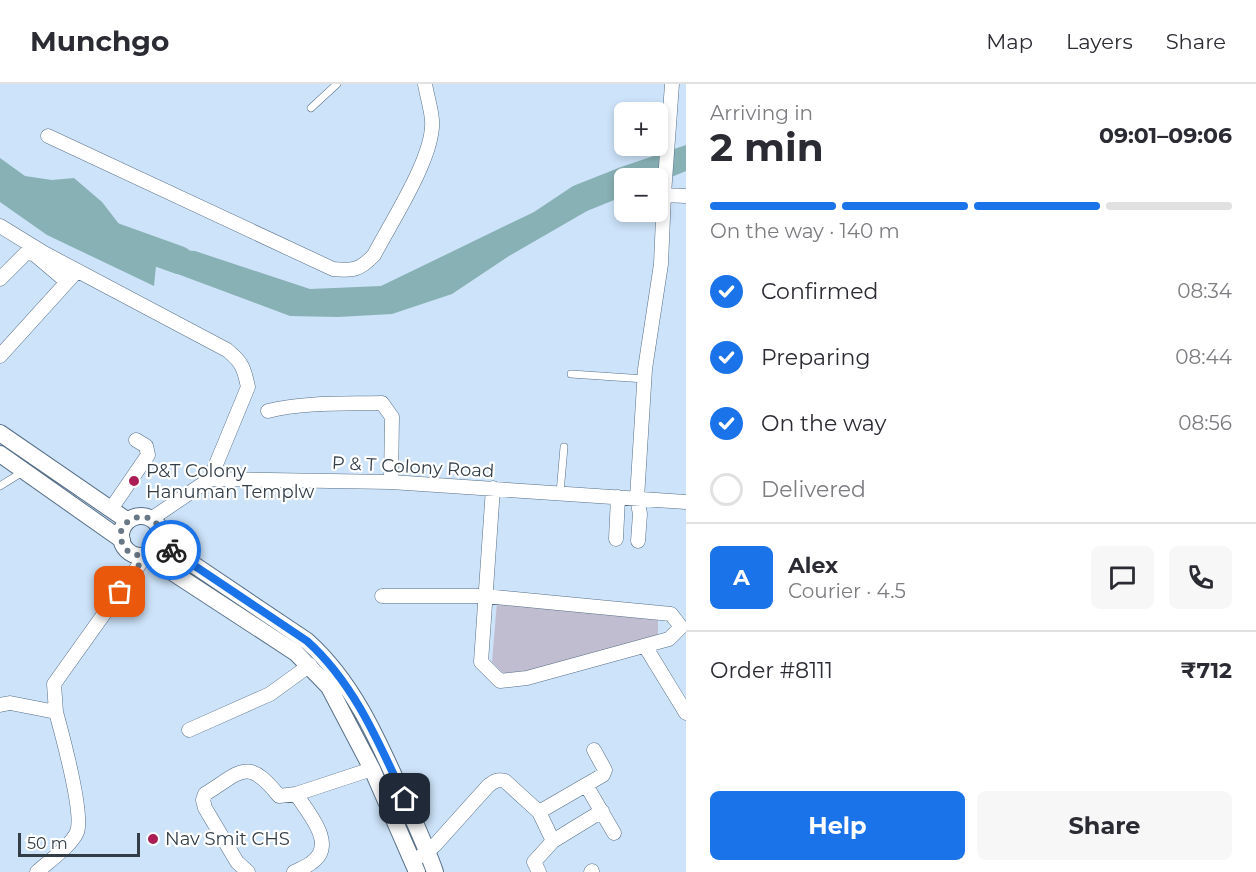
<!DOCTYPE html>
<meta charset="utf-8">
<style>
body{margin:0;font-family:Montserrat,sans-serif;background:#f7f7f7;color:#2b2b33;height:100vh;display:flex;flex-direction:column;font-size:22px;white-space:nowrap}
*{box-sizing:border-box;margin:0}
p{font-size:20px;color:#7c7c81}
.icon{flex:none;width:33px;height:33px;fill:none;stroke:currentColor;stroke-width:2;stroke-linecap:round;stroke-linejoin:round}
.map{position:relative;flex:1;overflow:hidden}
.sheet{display:flex;flex-direction:column;background:#fff;width:570px}
.sheet>*{flex:none}
.tools{position:absolute;left:614px;top:18px;display:grid;gap:12px}
.tools a{display:grid;place-items:center;width:54px;height:54px;border-radius:9px;background:#fff;box-shadow:0 3px 9px #0003;font-size:30px}
.scale{position:absolute;left:18px;bottom:15px;width:122px;box-sizing:border-box;padding-left:6px;border:3px solid #323d48;border-top:0;font-size:16px;line-height:21px;white-space:nowrap;color:#323d48;-webkit-text-stroke:4px #fff;paint-order:stroke}
.pin{position:absolute;display:grid;place-items:center;width:51px;height:51px;color:#fff;margin:-26px;border-radius:12px;box-shadow:0 3px 9px #0006}
.courier{position:absolute;display:grid;place-items:center;width:60px;height:60px;margin:-30px;border:4px solid #1a73e8;border-radius:50%;background:#fff;color:#222;box-shadow:0 2px 8px #0007}
.overview em{font-style:normal;font-weight:700}
.overview div{display:flex;flex-direction:column-reverse}
.overview{display:flex;align-items:center;justify-content:space-between;height:102px;padding:0 24px}
h1{font-size:39px;font-weight:700;line-height:45px}
.bar{display:grid;grid-template-columns:repeat(4,1fr);gap:9px 6px;align-content:center;height:72px;padding:0 24px}
.bar i{height:8px;border-radius:4px;background:#e1e1e2}
.bar .active{background:#1a73e8}
.bar p{grid-column:span 4}
.line{display:flex;align-items:center;gap:15px;padding:0 24px;border-top:2px solid #e1e1e2}
.line div{flex:1}
.round{display:grid;place-items:center;flex:none;width:63px;height:63px;border-radius:9px;background:#f7f7f7}
ol{padding:0 24px;list-style:none}
li{display:flex;align-items:center;gap:18px;height:66px}
li p{margin-inline-start:auto}
li .icon{padding:6px;border-radius:50%;background:#1a73e8;color:#fff;stroke-width:4}
li:last-child{color:#7c7c81}
li i{width:33px;height:33px;border:3px solid #e1e1e2;border-radius:50%}
.button{display:flex;gap:12px;margin-top:auto;padding:12px 24px}
.button a{flex:1;height:69px;border-radius:9px;background:#1a73e8;color:#fff;font-size:24px;font-weight:700;line-height:69px;text-align:center}
.button a+a{background:#f7f7f7;color:#2b2b33}
header{display:flex;align-items:center;gap:36px;box-sizing:border-box;height:84px;padding:0 30px;background:#fff;border-bottom:2px solid #e1e1e2}
header strong{font-size:28px}
nav{display:flex;gap:33px;margin-inline-start:auto;font-size:21px}
main{display:flex;flex:1;min-height:0}
.map>svg:first-child{display:block}
.green{fill:#c1bdd0}
.water{fill:#88b1b5}
.lines{fill:none;stroke-linecap:round;stroke-linejoin:round}
.river{stroke:#88b1b5;stroke-width:28}
.service-casing{stroke:#566f87;stroke-width:8}
.minor-casing{stroke:#566f87;stroke-width:15}
.tertiary-casing{stroke:#566f87;stroke-width:18}
.service{stroke:#fff;stroke-width:7}
.minor{stroke:#fff;stroke-width:14}
.tertiary{stroke:#fff;stroke-width:16}
.done{stroke:#687786;stroke-width:6;stroke-dasharray:0 10.8}
.route{stroke:#1a73e8;stroke-width:8}
.poi-dot{fill:#ac1d56;stroke:#fff;stroke-width:2}
.labels{text-anchor:middle;stroke-width:4.5;stroke-linejoin:round;paint-order:stroke}
.street-label{font-size:18px;fill:#323d48;stroke:#fff}
.poi-label{font-size:18px;fill:#323d48;stroke:#fff;text-anchor:start}
</style>
<header>
<strong>Munchgo</strong>
<nav><a>Map</a><a>Layers</a><a>Share</a></nav>
</header>
<main>
<div class="map">
<svg width="686" height="788" viewBox="0 0 686 788">
<rect width="100%" height="100%" fill="#cde3f9"/>
<path class="green" d="M497,518l161,18v15l-134,38h-21l-11,-11z"/>
<path class="water" d="M686,61v26l-29,12v-5h-33v18l-37,15 -78,45 -57,38 -60,20 -54,3 -48,-1 -134,-50 -2,20 -107,-51 -47,-33v-44l25,18 27,4 22,-2 28,24 34,44 59,5 115,38 71,-3 153,-74 39,-26 48,-19z"/>
<g class="lines">
<path class="river" d="M98,147l81,29"/>
<g class="service-casing">
<path id="service" d="M311,24l26,-24
M571,290l74,5
M0,402l24,-15
M560,409l4,-46"/>
</g>
<g class="minor-casing">
<path id="minor" d="M48,52l285,133c20,2 27,1 41,-14 17,-33 61,-99 58,-135 -1,-12 -5,-24 -7,-36
M664,111l22,1
M0,142l44,27 183,97c15,12 17,18 21,37l-38,92
M0,195l26,-26 8,1 33,28
M0,272l77,-85
M268,327c37,-9 76,-7 114,-8l10,14 -1,65
M111,425l37,-54 -2,-9 -10,-6
M151,435l59,-40 181,3 295,20
M616,455l2,-42
M638,457l2,-27 -3,-16 8,-129 16,-105 3,-70 8,-110
M382,512h103l186,18 10,13 -12,12 -142,39 -27,3 -19,-19 12,-174
M645,562l41,67
M0,621l10,-2 46,9 -2,-28 92,-129
M189,646l81,-36 40,-29
M586,701l28,48
M539,728l64,-37 2,-5 -11,-20
M553,757l49,-30
M421,772l14,-11 53,-59c6,-5 10,-7 17,-5l34,31 14,29 -19,21 5,10
M37,788c11,-10 35,-27 40,-40 7,-18 -15,-98 -21,-120
M248,788l-11,-10 -32,-54 -2,-8 2,-6c36,-22 42,-38 74,2l17,-2 76,-25
M294,788c6,-3 12,-5 17,-9 27,-18 -3,-50 -15,-69
M591,788l1,-1"/>
</g>
<g class="tertiary-casing">
<path id="tertiary" d="M0,349l128,88
M0,370l122,86
M121 452a20 20 0 1 1 40 0a20 20 0 1 1-40 0Z
M160,458l147,99c46,41 71,99 96,155 11,25 23,50 32,76
M146,471l150,98 33,34 43,82 45,103"/>
</g>
<use href="#service" class="service"/>
<use href="#minor" class="minor"/>
<use href="#tertiary" class="tertiary"/>
</g>
<g class="lines">
<path class="done" d="M120,508l26,-37c-8,1 -16,0 -21,-7 -21,-31 40,-48 35,-6l11,8"/>
<path class="route" d="M171,466l136,91c47,42 72,102 98,158"/>
</g>
<g class="poi-dot">
<circle cx="134" cy="397" r="6"/>
<circle cx="153" cy="755" r="6"/>
</g>
<g class="labels">
<g class="street-label">
<text transform="translate(413 383) rotate(3)" y="6">P &amp; T Colony Road</text>
</g>
<g class="poi-label">
<text x="146" y="393">P&amp;T Colony<tspan x="146" dy="21">Hanuman Templw</tspan></text>
<text x="165" y="761">Nav Smit CHS</text>
</g>
</g>
</svg>
<div class="tools">
<a>+</a>
<a>−</a>
</div>
<div class="scale">50 m</div>
<div class="pin" style="left:120px;top:508px;background:#ea580c"><svg class="icon" aria-label="bag" viewBox="0 0 24 24"><path d="M5 8h14l-1 12H6zM9 8a3 3 0 0 1 6 0"/></svg></div>
<div class="pin" style="left:405px;top:715px;background:#1f2937"><svg class="icon" aria-label="home" viewBox="0 0 24 24"><path d="M3 11l9-7 9 7M6 9v11h12V9"/></svg></div>
<div class="courier" style="left:171px;top:466px"><svg class="icon" aria-label="bike" viewBox="0 0 24 24"><circle cx="6" cy="16" r="4"/><circle cx="18" cy="16" r="4"/><path d="M6 16l4-8h5l3 8M10 8l3 8H6M13 5h3"/></svg></div>
</div>
<section class="sheet">
<div class="overview"><div><h1>2 min</h1><p>Arriving in</p></div><em>09:01–09:06</em></div>
<div class="bar"><i class="active"></i><i class="active"></i><i class="active"></i><i></i><p>On the way · 140 m</p></div>
<ol>
<li><svg class="icon" aria-label="check" viewBox="0 0 24 24"><path d="M5 12l5 5 9-10"/></svg>Confirmed<p>08:34</p></li>
<li><svg class="icon" aria-label="check" viewBox="0 0 24 24"><path d="M5 12l5 5 9-10"/></svg>Preparing<p>08:44</p></li>
<li><svg class="icon" aria-label="check" viewBox="0 0 24 24"><path d="M5 12l5 5 9-10"/></svg>On the way<p>08:56</p></li>
<li><i></i>Delivered</li>
</ol>
<div class="line" style="height:108px"><b class="round" style="background:#1a73e8;color:#fff">A</b><div><b>Alex</b><p>Courier · 4.5</p></div><a class="round"><svg class="icon" aria-label="chat" viewBox="0 0 24 24"><path d="M4 5h16v11H9l-5 4z"/></svg></a><a class="round"><svg class="icon" aria-label="phone" viewBox="0 0 24 24"><path d="M5 4h4l2 5-3 2q2 4 5 5l2-3 5 2v4C11 20 4 13 5 4z"/></svg></a></div>
<div class="line" style="height:78px"><div>Order #8111</div><b>₹712</b></div>
<div class="button"><a>Help</a><a>Share</a></div>
</section>
</main>
